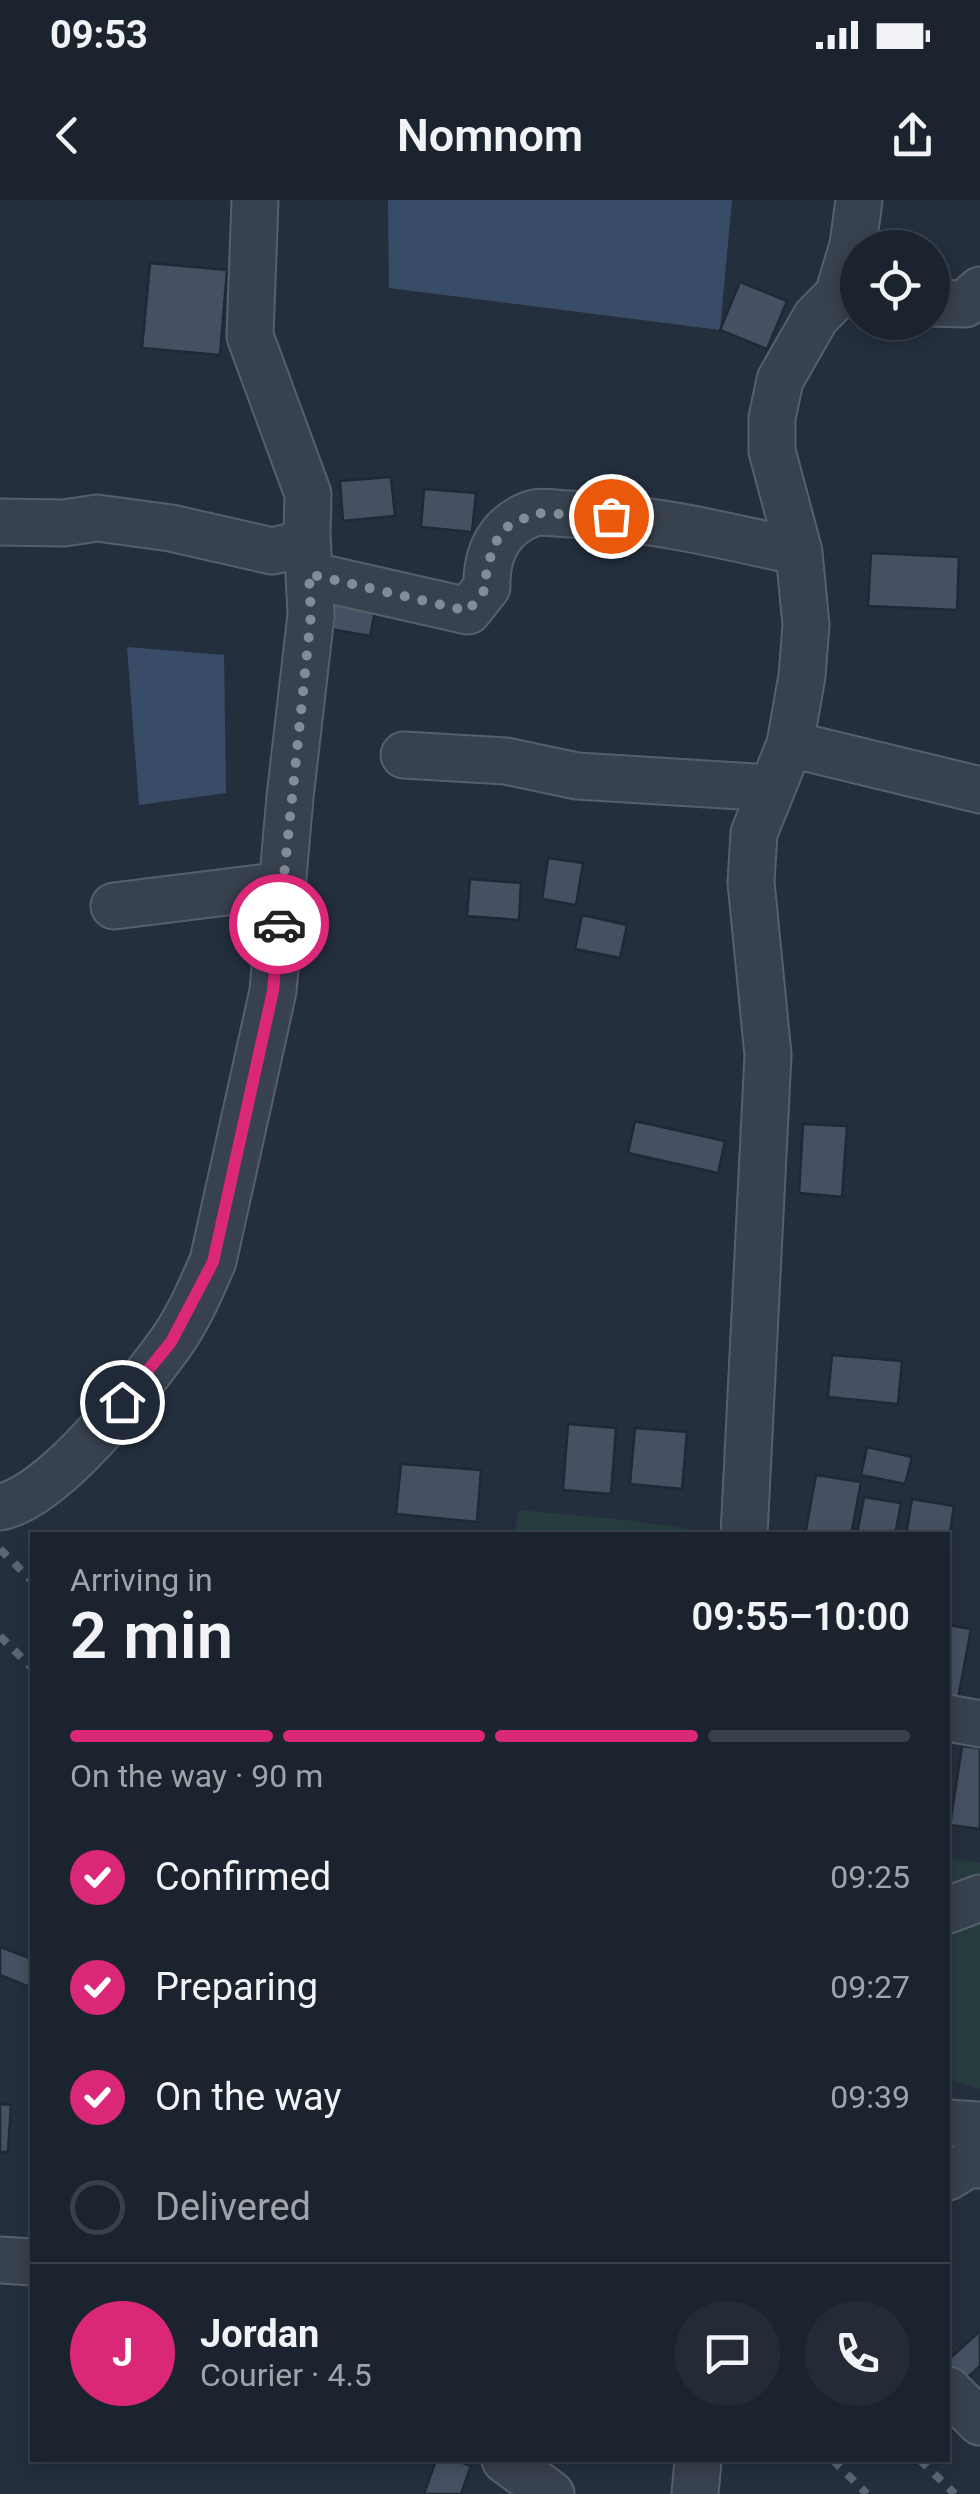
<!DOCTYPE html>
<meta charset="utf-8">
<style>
body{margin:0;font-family:Roboto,sans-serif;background:#242b36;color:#f1f3f6;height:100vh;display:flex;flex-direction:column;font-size:38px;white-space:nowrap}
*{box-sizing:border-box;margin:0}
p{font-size:32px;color:#a0a4aa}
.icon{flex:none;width:55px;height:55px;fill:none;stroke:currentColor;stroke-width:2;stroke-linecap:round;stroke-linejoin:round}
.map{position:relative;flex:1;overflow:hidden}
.details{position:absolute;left:30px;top:1332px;width:920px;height:930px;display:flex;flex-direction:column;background:#1b232e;border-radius:0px;box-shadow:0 5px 15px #0003,0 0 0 2px #39404a}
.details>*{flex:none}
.fabs{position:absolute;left:840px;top:30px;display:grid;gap:20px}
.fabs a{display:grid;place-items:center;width:110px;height:110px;border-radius:50%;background:#1b232e;box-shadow:0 5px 15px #0003,0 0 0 2px #39404a;font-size:50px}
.pin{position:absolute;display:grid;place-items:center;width:85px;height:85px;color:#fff;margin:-42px;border:5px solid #fff;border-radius:50%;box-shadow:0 2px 10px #0007}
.courier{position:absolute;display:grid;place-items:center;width:100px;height:100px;margin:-50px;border:8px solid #db2777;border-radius:50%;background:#fff;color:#222;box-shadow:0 2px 12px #0007}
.headline em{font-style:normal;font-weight:600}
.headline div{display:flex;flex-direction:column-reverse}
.headline{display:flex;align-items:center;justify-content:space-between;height:170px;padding:0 40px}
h1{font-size:65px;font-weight:600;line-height:75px}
.bar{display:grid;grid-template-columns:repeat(4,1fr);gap:15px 10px;align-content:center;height:120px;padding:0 40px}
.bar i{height:12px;border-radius:8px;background:#39404a}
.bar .active{background:#db2777}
.bar p{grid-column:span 4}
.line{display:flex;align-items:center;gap:25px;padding:0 40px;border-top:2px solid #39404a}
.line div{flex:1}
.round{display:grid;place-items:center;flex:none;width:105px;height:105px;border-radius:52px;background:#242b36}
ol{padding:0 40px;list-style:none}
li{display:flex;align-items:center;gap:30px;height:110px}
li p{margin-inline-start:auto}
li .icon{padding:10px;border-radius:50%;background:#db2777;color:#fff;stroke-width:4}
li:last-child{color:#a0a4aa}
li i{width:55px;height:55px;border:5px solid #39404a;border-radius:50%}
.status{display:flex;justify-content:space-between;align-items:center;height:70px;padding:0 50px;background:#1b232e;direction:ltr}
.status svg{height:28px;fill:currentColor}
header{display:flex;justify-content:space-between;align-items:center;height:130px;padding:0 40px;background:#1b232e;font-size:45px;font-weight:600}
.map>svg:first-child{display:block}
.green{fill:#263c3f}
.water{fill:#394c67}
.building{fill:#455162;stroke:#1f2835;stroke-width:2.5}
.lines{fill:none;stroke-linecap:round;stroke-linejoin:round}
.minor-casing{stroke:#565f6c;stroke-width:49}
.minor{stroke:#38414e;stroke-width:45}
.rail{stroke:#5a6575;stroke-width:8;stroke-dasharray:10 10;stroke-linecap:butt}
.done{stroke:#828b98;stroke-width:10;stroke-dasharray:0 18}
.route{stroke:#db2777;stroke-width:12}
</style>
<div class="status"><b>09:53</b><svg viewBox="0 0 49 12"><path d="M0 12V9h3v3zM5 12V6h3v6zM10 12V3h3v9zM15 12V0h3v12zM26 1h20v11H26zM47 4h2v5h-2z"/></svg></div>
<header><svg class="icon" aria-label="back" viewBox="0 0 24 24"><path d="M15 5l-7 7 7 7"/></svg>Nomnom<svg class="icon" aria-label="share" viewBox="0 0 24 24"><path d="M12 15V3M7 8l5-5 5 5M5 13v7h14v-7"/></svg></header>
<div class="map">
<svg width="980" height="2294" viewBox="0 0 980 2294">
<rect width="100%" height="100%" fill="#242f3e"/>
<path class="green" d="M519,1310l116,11 82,12 -203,2z
M948,1658l32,5v226l-32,-10z"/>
<path class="water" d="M388,0h344l-12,130 -331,-42z
M127,447l97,8 2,138 -87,12z"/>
<path class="building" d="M150,63l77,7 -7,85 -78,-7z
M740,82l47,19 -20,48 -47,-19z
M391,277l4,39 -52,5 -3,-40z
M424,289l52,4 -4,39 -51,-5z
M871,353l88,4 -2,53 -89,-4z
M327,387l51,9 -8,40 -51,-9z
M548,658l35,5 -7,42 -34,-6z
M470,679l51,4 -2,37 -52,-4z
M582,715l45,10 -7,33 -45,-9z
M635,921l90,20 -7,32 -90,-20z
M803,924l44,2 -5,71 -43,-4z
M832,1155l70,6 -4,43 -70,-7z
M568,1224l48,4 -5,66 -48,-4z
M635,1228l52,4 -5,57 -52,-5z
M867,1247l45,10 -7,27 -44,-9z
M401,1264l80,6 -4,52 -81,-8z
M816,1275l45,7 -10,53h-46z
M864,1297l37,6 -6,32h-38z
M912,1299l42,7 -6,40v-11h-42z
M948,1425l23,4 -13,70 -10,-2z
M962,1546l18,2v81l-30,-4z
M0,1747l32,12v29l-32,-13z
M0,1904l11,1 -3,47h-8z
M980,2131v35l-25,23 -7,-8v-21z
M436,2260h19l16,6 -10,28h-37z"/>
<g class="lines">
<g class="minor-casing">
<path id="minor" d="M932,103l33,1 15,-14
M0,322l64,1 33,-5 74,10 101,23 22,-5 13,-12 1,-40 -58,-158 5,-136
M309,375l159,36 19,-24c-1,-33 12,-61 44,-73 11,-4 27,0 39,0 77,3 153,21 229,38
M790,544l190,46
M404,555l102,6 71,15 195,12
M114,706l169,-21
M0,1307c54,-10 137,-118 170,-163 18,-25 31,-55 43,-83l60,-270 17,-194 21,-182 -4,-81
M744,1335l24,-480 -17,-173 3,-49 36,-89 12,-68 4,-51 -7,-73 -27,-101v-33l8,-38 36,-63 22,-22 15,-50 6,-45
M948,1518l32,6
M948,1710l32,-12
M948,1923l32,2
M948,1977l19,-12h13
M0,2060l32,2
M948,2190l32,32
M505,2260l46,34
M695,2294l3,-34"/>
</g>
<use href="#minor" class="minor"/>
<path class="rail" d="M0,1349l32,32
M0,1436l32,32
M833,2260l34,34
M920,2260l35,34"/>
</g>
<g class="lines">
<path class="done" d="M279,724l32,-309 -2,-41 159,37 19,-24 -1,-16 9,-28 12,-16 28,-14 76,3"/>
<path class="route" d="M122,1202l49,-60 42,-80 60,-271 6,-67"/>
</g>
</svg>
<div class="fabs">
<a><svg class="icon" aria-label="locate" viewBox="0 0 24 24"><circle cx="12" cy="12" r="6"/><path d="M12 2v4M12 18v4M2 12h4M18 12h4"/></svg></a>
</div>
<div class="pin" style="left:611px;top:316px;background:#ea580c"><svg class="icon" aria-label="bag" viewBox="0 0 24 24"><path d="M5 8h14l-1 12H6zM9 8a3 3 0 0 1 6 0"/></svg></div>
<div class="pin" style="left:122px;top:1202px;background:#1f2937"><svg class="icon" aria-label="home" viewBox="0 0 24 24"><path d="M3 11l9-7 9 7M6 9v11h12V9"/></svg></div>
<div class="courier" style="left:279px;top:724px"><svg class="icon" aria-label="car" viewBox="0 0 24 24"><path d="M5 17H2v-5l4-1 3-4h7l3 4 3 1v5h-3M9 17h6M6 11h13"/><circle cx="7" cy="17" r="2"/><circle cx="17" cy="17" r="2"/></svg></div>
<section class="details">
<div class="headline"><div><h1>2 min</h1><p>Arriving in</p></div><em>09:55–10:00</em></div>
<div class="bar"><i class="active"></i><i class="active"></i><i class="active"></i><i></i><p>On the way · 90 m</p></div>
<ol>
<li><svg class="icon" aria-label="check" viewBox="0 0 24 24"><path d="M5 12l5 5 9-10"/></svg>Confirmed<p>09:25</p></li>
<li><svg class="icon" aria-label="check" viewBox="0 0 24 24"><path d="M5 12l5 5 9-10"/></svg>Preparing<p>09:27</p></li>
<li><svg class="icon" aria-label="check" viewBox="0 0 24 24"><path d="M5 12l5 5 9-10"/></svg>On the way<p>09:39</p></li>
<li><i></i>Delivered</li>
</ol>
<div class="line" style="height:180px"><b class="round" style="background:#db2777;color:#fff">J</b><div><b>Jordan</b><p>Courier · 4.5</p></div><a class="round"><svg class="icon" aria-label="chat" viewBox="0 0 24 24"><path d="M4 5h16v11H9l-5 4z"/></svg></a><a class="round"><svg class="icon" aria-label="phone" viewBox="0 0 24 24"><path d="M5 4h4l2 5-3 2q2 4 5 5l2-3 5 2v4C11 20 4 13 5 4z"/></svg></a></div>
</section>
</div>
